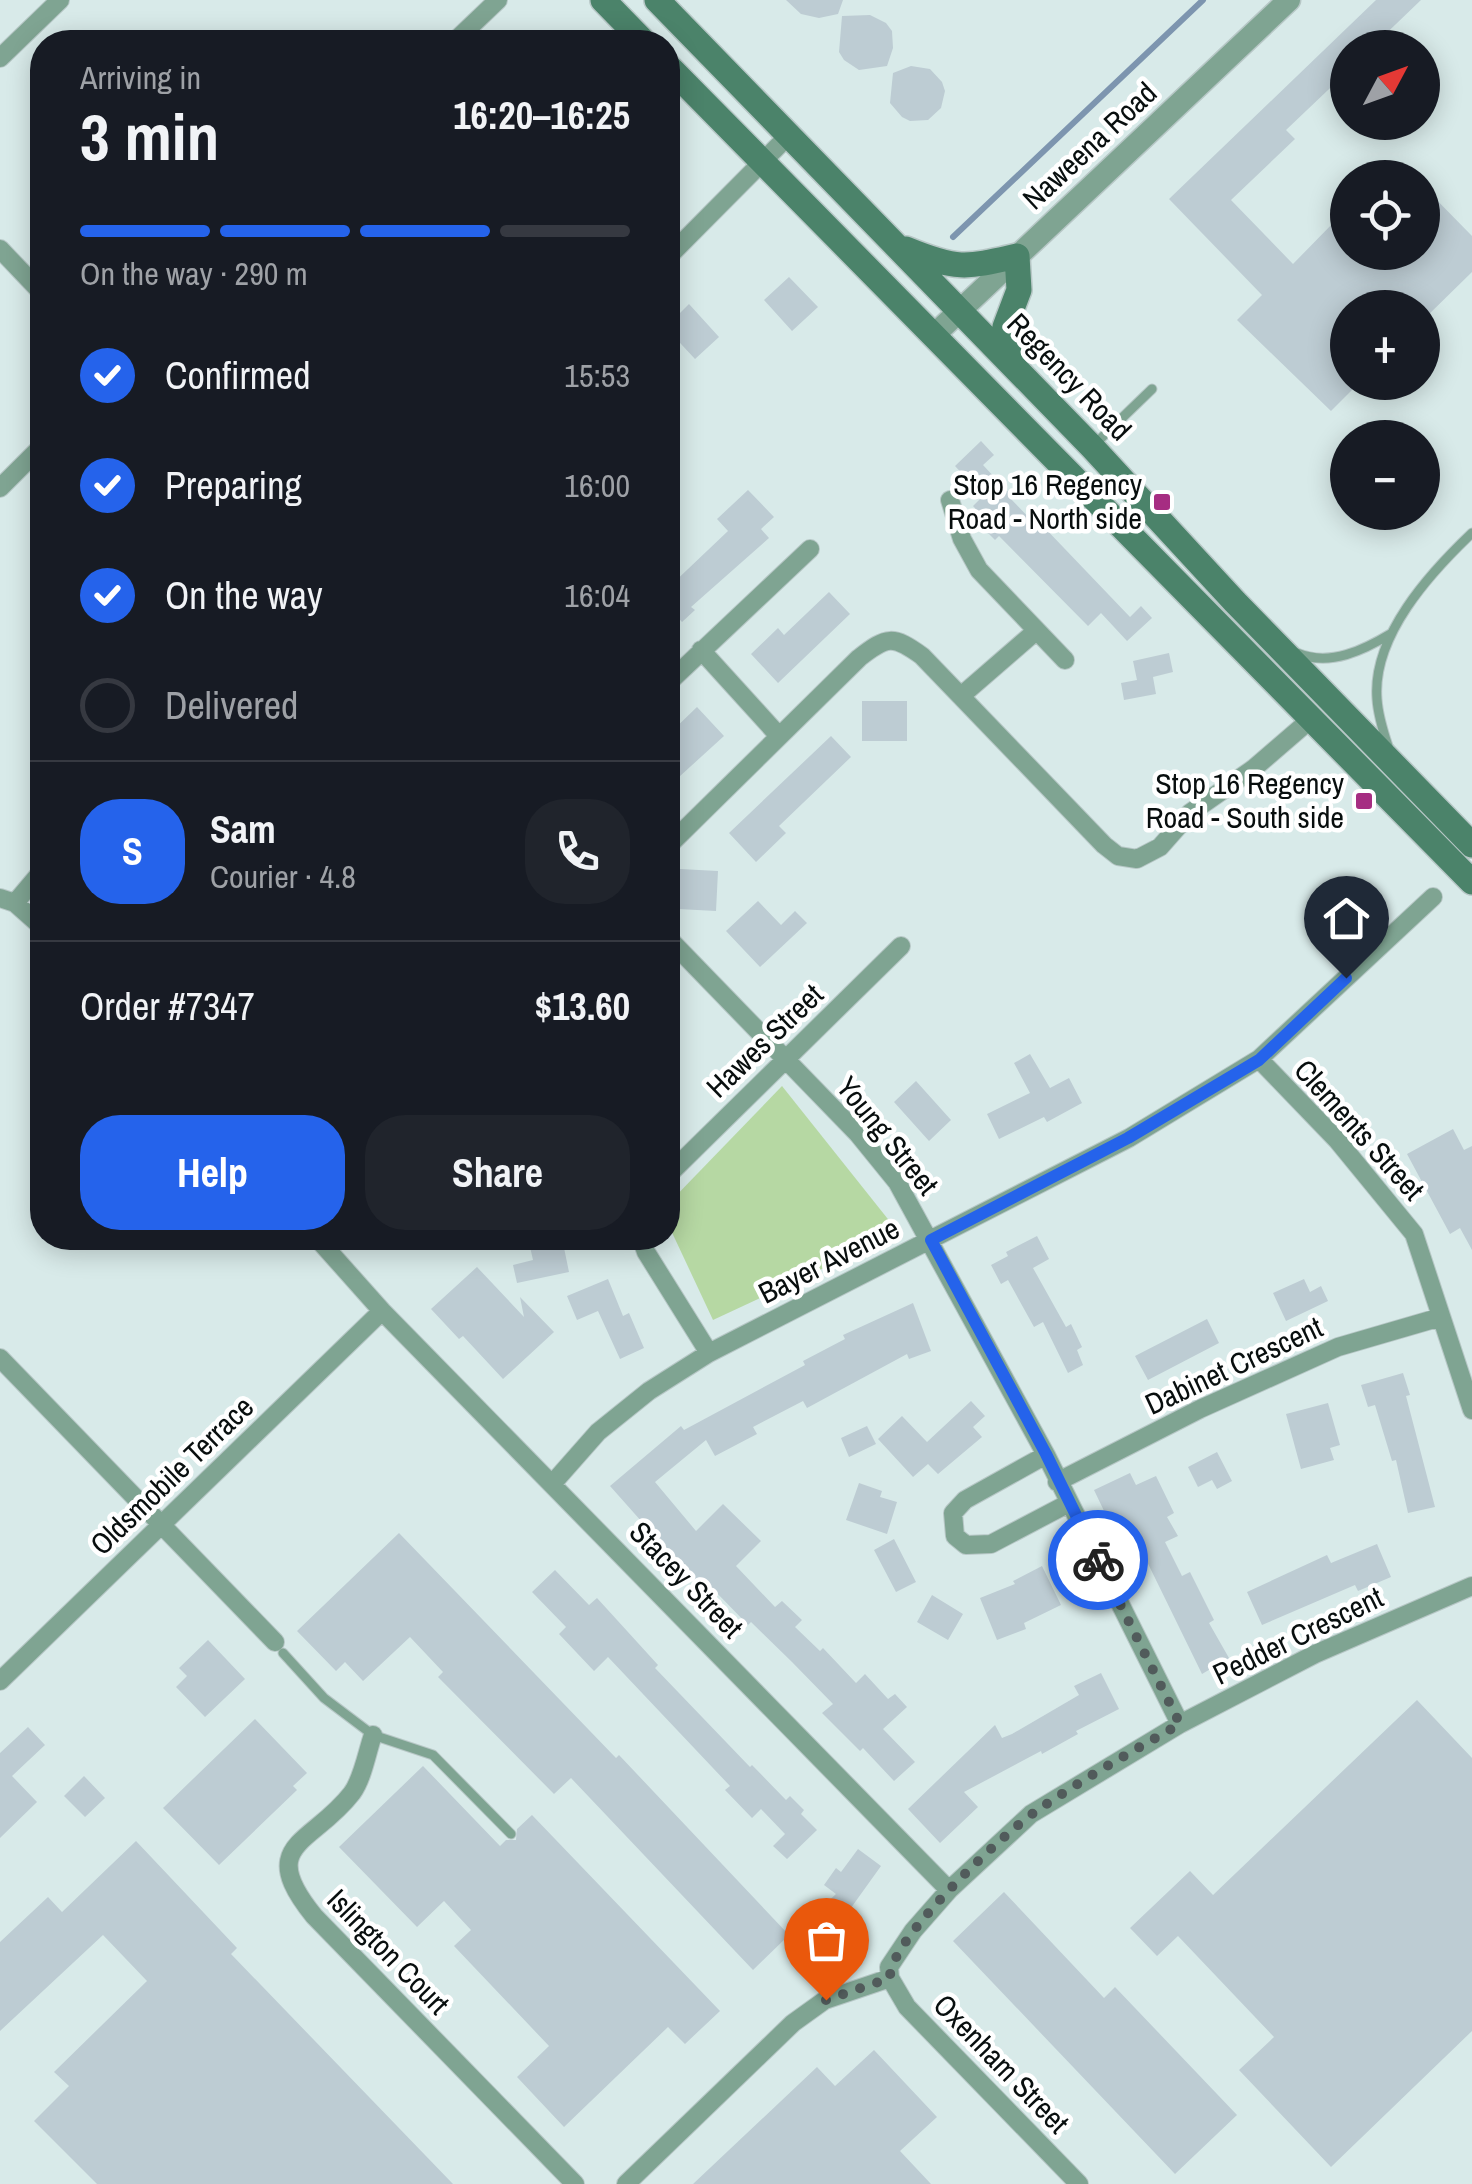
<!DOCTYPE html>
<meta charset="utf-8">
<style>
body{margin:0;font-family:"Archivo Narrow",sans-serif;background:#20242c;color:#f1f3f6;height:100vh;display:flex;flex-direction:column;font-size:38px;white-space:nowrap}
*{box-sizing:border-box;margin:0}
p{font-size:32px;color:#9ea1a6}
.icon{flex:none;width:55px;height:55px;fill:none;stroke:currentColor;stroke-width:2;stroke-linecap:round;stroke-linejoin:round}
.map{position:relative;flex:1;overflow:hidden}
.side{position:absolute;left:30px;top:30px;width:650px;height:1220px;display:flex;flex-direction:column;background:#171b24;border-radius:40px;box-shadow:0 5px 25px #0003}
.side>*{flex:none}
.needle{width:65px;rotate:49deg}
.fabs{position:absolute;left:1330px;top:30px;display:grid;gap:20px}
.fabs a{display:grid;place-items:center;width:110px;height:110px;border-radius:50%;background:#171b24;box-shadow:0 5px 25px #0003;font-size:50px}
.pin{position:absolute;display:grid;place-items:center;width:85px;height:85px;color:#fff;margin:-102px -42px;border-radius:50% 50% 50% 0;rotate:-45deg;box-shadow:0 0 10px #0007}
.pin .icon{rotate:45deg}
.courier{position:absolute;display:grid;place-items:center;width:100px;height:100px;margin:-50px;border:8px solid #2563eb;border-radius:50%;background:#fff;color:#222;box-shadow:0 2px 12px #0007}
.summary em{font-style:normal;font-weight:700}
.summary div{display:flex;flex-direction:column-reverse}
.summary{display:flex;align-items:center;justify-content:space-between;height:170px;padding:0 50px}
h1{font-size:65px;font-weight:700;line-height:75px}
.bar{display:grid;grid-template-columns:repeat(4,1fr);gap:15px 10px;align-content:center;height:120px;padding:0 50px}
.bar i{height:12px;border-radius:8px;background:#363941}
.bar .active{background:#2563eb}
.bar p{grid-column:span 4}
.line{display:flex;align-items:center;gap:25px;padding:0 50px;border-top:2px solid #363941}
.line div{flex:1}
.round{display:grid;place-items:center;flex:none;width:105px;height:105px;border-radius:40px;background:#20242c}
ol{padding:0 50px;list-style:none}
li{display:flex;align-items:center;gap:30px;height:110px}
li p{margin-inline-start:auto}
li .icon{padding:10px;border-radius:50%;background:#2563eb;color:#fff;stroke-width:4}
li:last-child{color:#9ea1a6}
li i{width:55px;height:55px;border:5px solid #363941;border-radius:50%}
.primary-button{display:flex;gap:20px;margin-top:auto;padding:20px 50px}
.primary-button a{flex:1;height:115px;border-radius:40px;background:#2563eb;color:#fff;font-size:40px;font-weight:700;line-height:115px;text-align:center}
.primary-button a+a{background:#20242c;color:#f1f3f6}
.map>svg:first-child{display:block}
.green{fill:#b6d8a3}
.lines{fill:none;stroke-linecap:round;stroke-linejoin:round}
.stream{stroke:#7d95af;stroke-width:6}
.building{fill:#bdccd3}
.service-casing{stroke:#b7c7c6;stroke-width:11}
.minor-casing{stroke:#b7c7c6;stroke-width:20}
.tertiary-casing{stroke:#b7c7c6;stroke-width:25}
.secondary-casing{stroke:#b7c7c6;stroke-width:28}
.service{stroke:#7fa492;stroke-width:9}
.minor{stroke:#7fa492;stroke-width:18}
.tertiary{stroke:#7fa492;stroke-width:22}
.secondary{stroke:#4b836a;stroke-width:25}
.done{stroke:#515b5b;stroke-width:10;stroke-dasharray:0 18}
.route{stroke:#2563eb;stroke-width:12}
.poi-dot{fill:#a62d82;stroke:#fff;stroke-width:4}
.labels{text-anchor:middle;stroke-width:9;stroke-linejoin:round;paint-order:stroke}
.street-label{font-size:30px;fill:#080e0e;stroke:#fff}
.poi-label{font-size:30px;fill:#080e0e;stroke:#fff;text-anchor:end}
</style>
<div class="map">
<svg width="1472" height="2184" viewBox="0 0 1472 2184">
<rect width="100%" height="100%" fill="#d8eae9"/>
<path class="green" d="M782,1086l117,147 -186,87 -45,-96v-20z"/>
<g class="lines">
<path class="stream" d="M953,237l250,-237"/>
</g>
<path class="building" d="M786,0h57l-5,14 -19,4 -18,-4z
M1376,0h45l-50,48h-23v23l-62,59 9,9 -64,61 62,64 43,-44 12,11v21h74v-67l50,51v36l-50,49v-13h-74v74h12l-29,29 -94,-91 25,-25 -93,-96z
M870,15l16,8 6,8 1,17 -6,18 -28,4 -15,-10 -5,-8 3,-36z
M911,66l19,3 12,13 3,9 -4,17 -13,12 -18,1 -8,-4 -12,-14 3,-30z
M789,277l29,30 -26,24 -28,-31z
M689,304l30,33 -24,22 -27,-29v-5z
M981,441l13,14 -11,10 27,29 -2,2 31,32 3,-3 88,92 11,-11 11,12 -25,23 -26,-28 -13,13 -89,-90 -4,4 -16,-16 5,-6 -11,-12 10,-10 -28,-30z
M748,490l26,27 -13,12 8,9 -78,69 4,3 -13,12 -14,-15v-19l60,-57 -11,-12z
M829,592l21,22 -72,69 -27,-29 27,-26 6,7z
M1169,653l4,19 -20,5 3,17 -32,6 -3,-17 16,-3 -4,-19z
M862,701h45v40h-45z
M697,707l27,29 -56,51v-52z
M831,736l20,21 -72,69 7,7 -30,29 -27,-29z
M680,869l38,2 -2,40 -38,-2z
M758,901l23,24 14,-14 12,12 -47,44 -34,-36z
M1030,1054l20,34 19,-10 13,25 -35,19 -3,-5 -45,22 -12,-25 43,-21 -16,-30z
M916,1081l35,39 -22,21 -35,-39z
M1453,1129l11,21 8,-4v104l-12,-22 -10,6 -43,-80z
M1037,1236l12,23 -16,9 33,59 5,-3 11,23 -5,3 6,15 -15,8 -25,-51 -9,5 -26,-47 -7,4 -10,-19 17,-9 -2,-4z
M528,1238h34l7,34 -52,11 -4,-18 20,-5z
M477,1267l47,50 -4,-20 34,35 -51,47 -40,-43 -4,3 -28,-30z
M608,1279l15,37 6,-3 15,35 -24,11 -22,-48 -21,9 -10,-24z
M1304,1279l6,13 11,-6 7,15 -42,20 -13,-28z
M913,1303l18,48 -22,8 -2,-5 -100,54 -4,-7 -50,26 4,7 -42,22 -9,-16 -51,42 41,49 27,-27 38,37 -25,25 39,41 7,-6 20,19 -7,7 25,24 3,-3 33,35 9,-9 23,25 7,-5 12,13 -24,22 32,33 -21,19 -31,-33 -3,3 -38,-38 11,-9 -41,-42 -41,-40 -3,3 -35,-36 -4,4 -20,-19 -49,-50 2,-2 -32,-36 71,-60 3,4 121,-65 -2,-4 42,-22 -2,-4z
M1207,1319l12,24 -71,37 -13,-24z
M1403,1373l7,22 -4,1 29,111 -27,6 -12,-53 -4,1 -17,-56 -7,2 -7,-22z
M971,1401l14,15 -12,11 9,10 -44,37 -10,-10 -15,13 -35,-38 24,-23 25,26z
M1328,1403l12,42 -10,3 4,12 -33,9 -15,-55z
M867,1426l9,18 -27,13 -8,-19z
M1217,1452l15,29 -15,8 -5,-9 -14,7 -10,-20z
M1130,1473l6,12 20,-9 18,37 -7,4 11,19 -13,6 17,34 8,-4 24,48 -5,3 20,35 -27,16 -69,-141 -15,7 -24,-50z
M859,1483l23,8 -2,6 17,5 -10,32 -41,-14z
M399,1533l217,225 3,-3 170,180 -36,35 -182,-192 -17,16 -116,-117 5,-5 -33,-35 -47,44 -18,-19 -9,9 -39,-40z
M894,1539l22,43 -20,10 -22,-42z
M1377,1544l14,33 -33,14 -3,-6 -93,40 -15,-33 80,-37 4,8z
M1042,1566l19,39 -37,18 2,6 -29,11 -17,-42 35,-14 -2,-3z
M555,1570l34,35 8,-7 61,67 -3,3 95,99 2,-2 34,35 4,-4 14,14 -3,4 16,16 -30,29 -14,-13 12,-12 -24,-25 -9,9 -27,-28 5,-4 -122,-129 -14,14 -35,-37 7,-7 -34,-35z
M932,1595l31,19 -15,26 -31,-18z
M208,1640l37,39 -40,38 -29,-30 11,-11 -8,-8z
M1101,1673l18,36 -43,22 2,3 -36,20 -1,-3 -77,41 14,15 -38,36 -32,-34 87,-84 7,13 10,-4 67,-39 -5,-9z
M1417,1700l55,58v273l-141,136 -92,-97 35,-33 -96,-101 -21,20 -27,-28 60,-57 23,24z
M255,1719l52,54 -14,13 4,4 -78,75 -56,-57z
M28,1727l17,18 -33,31 25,26 -37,36v-85z
M423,1766l77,80 6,-6h10l1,-11 15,-14 188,196 -35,33 -17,-17 -104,100 -47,-50 32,-31 -95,-100 17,-16 -27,-29 -27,26 -78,-80z
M84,1776l21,22 -20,19 -21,-21z
M136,1841l101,107 -6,6 222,230h-356l-63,-63 35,-35 -15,-14 93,-91 -44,-46 -103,96v-89l48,-45 14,15z
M858,1849l23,17 -38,53 5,5 -31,30 -21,-23 40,-37 -12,-9 12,-17 5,4z
M1004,1892l100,106 11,-11 122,128 -62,59 -222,-233z
M874,2050l63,67 -37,34 31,33h-238l124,-117 18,19z"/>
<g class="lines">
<g class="service-casing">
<path id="service" d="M1094,445l58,-56
M1297,653c33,14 67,-3 95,-20
M1388,746c-5,-15 -10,-31 -11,-47 -5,-63 53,-126 95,-166
M283,1653l41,45 49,37 60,20 78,79"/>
</g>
<g class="minor-casing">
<path id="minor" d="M454,42l44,-42
M0,58l60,-58
M0,249l42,44
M668,257l121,-122
M0,488l42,-42
M950,500l12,39 17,31 86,90
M701,650l78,86
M668,683l142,-134
M961,696l75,-65
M668,846l191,-188c28,-22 34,-23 63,-2l182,189 14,11 19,3 23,-12 30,-34 63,-44 58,-50
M0,898l15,5 27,24
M15,903l27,-32
M668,938l190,196 39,48 149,273 134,269
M1259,1059l78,81 77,94 58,176
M668,1175l233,-229
M317,1238l65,73 567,579
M641,1238l5,14 63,101
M0,1358l275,284
M1046,1455l-81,45 -12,13 2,23 11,9 25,-1 78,-41
M1057,1482l143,-73 138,-62 103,-30
M553,1483l45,-51 51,-41 60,-38 420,-215 130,-79 174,-162
M0,1681l382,-370
M373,1735c-6,17 -10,43 -21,58 -40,52 -97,50 -38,123l261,268
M890,1978l-1,-11 24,-36 36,-41 82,-76 149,-90 135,-70 157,-68
M890,1978l17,29 172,177
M626,2184l167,-161 32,-23 65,-22"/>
</g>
<g class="tertiary-casing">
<path id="tertiary" d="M933,336l356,-336"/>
</g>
<g class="secondary-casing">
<path id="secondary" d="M603,0l41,42
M657,0l435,447 143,155 237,243
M668,66l804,816
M906,249c51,21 59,19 111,7l2,34 -14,37 6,36"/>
</g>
<use href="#service" class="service"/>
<use href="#minor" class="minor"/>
<use href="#tertiary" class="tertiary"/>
<use href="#secondary" class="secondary"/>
</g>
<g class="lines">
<path class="done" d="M826,2000l64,-22c-2,-37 112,-143 145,-166 46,-32 96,-60 145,-88l-82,-164"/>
<path class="route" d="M1098,1560l-52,-106 -115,-214 197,-102 131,-78 87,-82"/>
</g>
<g class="poi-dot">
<rect x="1152" y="492" width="20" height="20" rx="5"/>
<rect x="1354" y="791" width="20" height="20" rx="5"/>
</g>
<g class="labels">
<g class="street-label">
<text transform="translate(1090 146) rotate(-43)" y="10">Naweena Road</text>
<text transform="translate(1069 377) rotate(46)" y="10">Regency Road</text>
<text transform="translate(765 1041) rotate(-44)" y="10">Hawes Street</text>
<text transform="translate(1359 1130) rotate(48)" y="10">Clements Street</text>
<text transform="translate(887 1136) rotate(51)" y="10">Young Street</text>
<text transform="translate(829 1261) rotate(-27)" y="10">Bayer Avenue</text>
<text transform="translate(1234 1366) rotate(-25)" y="10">Dabinet Crescent</text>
<text transform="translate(172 1476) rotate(-44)" y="10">Oldsmobile Terrace</text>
<text transform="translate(686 1580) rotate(46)" y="10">Stacey Street</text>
<text transform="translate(1298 1636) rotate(-26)" y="10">Pedder Crescent</text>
<text transform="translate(388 1952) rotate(46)" y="10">Islington Court</text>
<text transform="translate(1001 2064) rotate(46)" y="10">Oxenham Street</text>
</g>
<g class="poi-label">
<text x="1142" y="495">Stop 16 Regency<tspan x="1142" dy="34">Road - North side</tspan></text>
<text x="1344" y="794">Stop 16 Regency<tspan x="1344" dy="34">Road - South side</tspan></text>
</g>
</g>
</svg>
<div class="fabs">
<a><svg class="needle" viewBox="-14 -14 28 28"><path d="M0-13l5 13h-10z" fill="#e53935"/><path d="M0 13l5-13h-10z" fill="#9ea1a6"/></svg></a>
<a><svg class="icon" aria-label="locate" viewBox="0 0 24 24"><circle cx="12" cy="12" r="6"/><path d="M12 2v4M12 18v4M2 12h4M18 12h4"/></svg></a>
<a>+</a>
<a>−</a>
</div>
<div class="pin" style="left:826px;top:2000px;background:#ea580c"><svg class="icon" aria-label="bag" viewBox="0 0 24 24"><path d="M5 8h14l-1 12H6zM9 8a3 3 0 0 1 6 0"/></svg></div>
<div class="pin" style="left:1346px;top:978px;background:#1f2937"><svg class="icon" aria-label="home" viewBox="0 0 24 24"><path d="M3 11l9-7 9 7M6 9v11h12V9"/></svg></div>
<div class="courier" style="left:1098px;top:1560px"><svg class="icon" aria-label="bike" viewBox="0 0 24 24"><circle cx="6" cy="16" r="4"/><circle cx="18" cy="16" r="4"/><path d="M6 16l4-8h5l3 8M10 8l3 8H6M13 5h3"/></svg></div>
<section class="side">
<div class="summary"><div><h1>3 min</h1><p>Arriving in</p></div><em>16:20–16:25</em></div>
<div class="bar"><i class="active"></i><i class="active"></i><i class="active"></i><i></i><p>On the way · 290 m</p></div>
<ol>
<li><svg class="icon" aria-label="check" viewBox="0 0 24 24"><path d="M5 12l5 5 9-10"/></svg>Confirmed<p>15:53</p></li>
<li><svg class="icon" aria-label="check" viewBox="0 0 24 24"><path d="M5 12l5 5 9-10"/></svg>Preparing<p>16:00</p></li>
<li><svg class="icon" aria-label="check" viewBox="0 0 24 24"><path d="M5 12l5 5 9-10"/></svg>On the way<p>16:04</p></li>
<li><i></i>Delivered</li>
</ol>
<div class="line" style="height:180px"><b class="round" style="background:#2563eb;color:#fff">S</b><div><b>Sam</b><p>Courier · 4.8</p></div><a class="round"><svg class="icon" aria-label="phone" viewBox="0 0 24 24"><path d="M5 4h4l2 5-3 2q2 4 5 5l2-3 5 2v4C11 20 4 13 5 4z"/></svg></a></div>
<div class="line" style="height:130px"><div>Order #7347</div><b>$13.60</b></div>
<div class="primary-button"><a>Help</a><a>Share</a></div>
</section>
</div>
